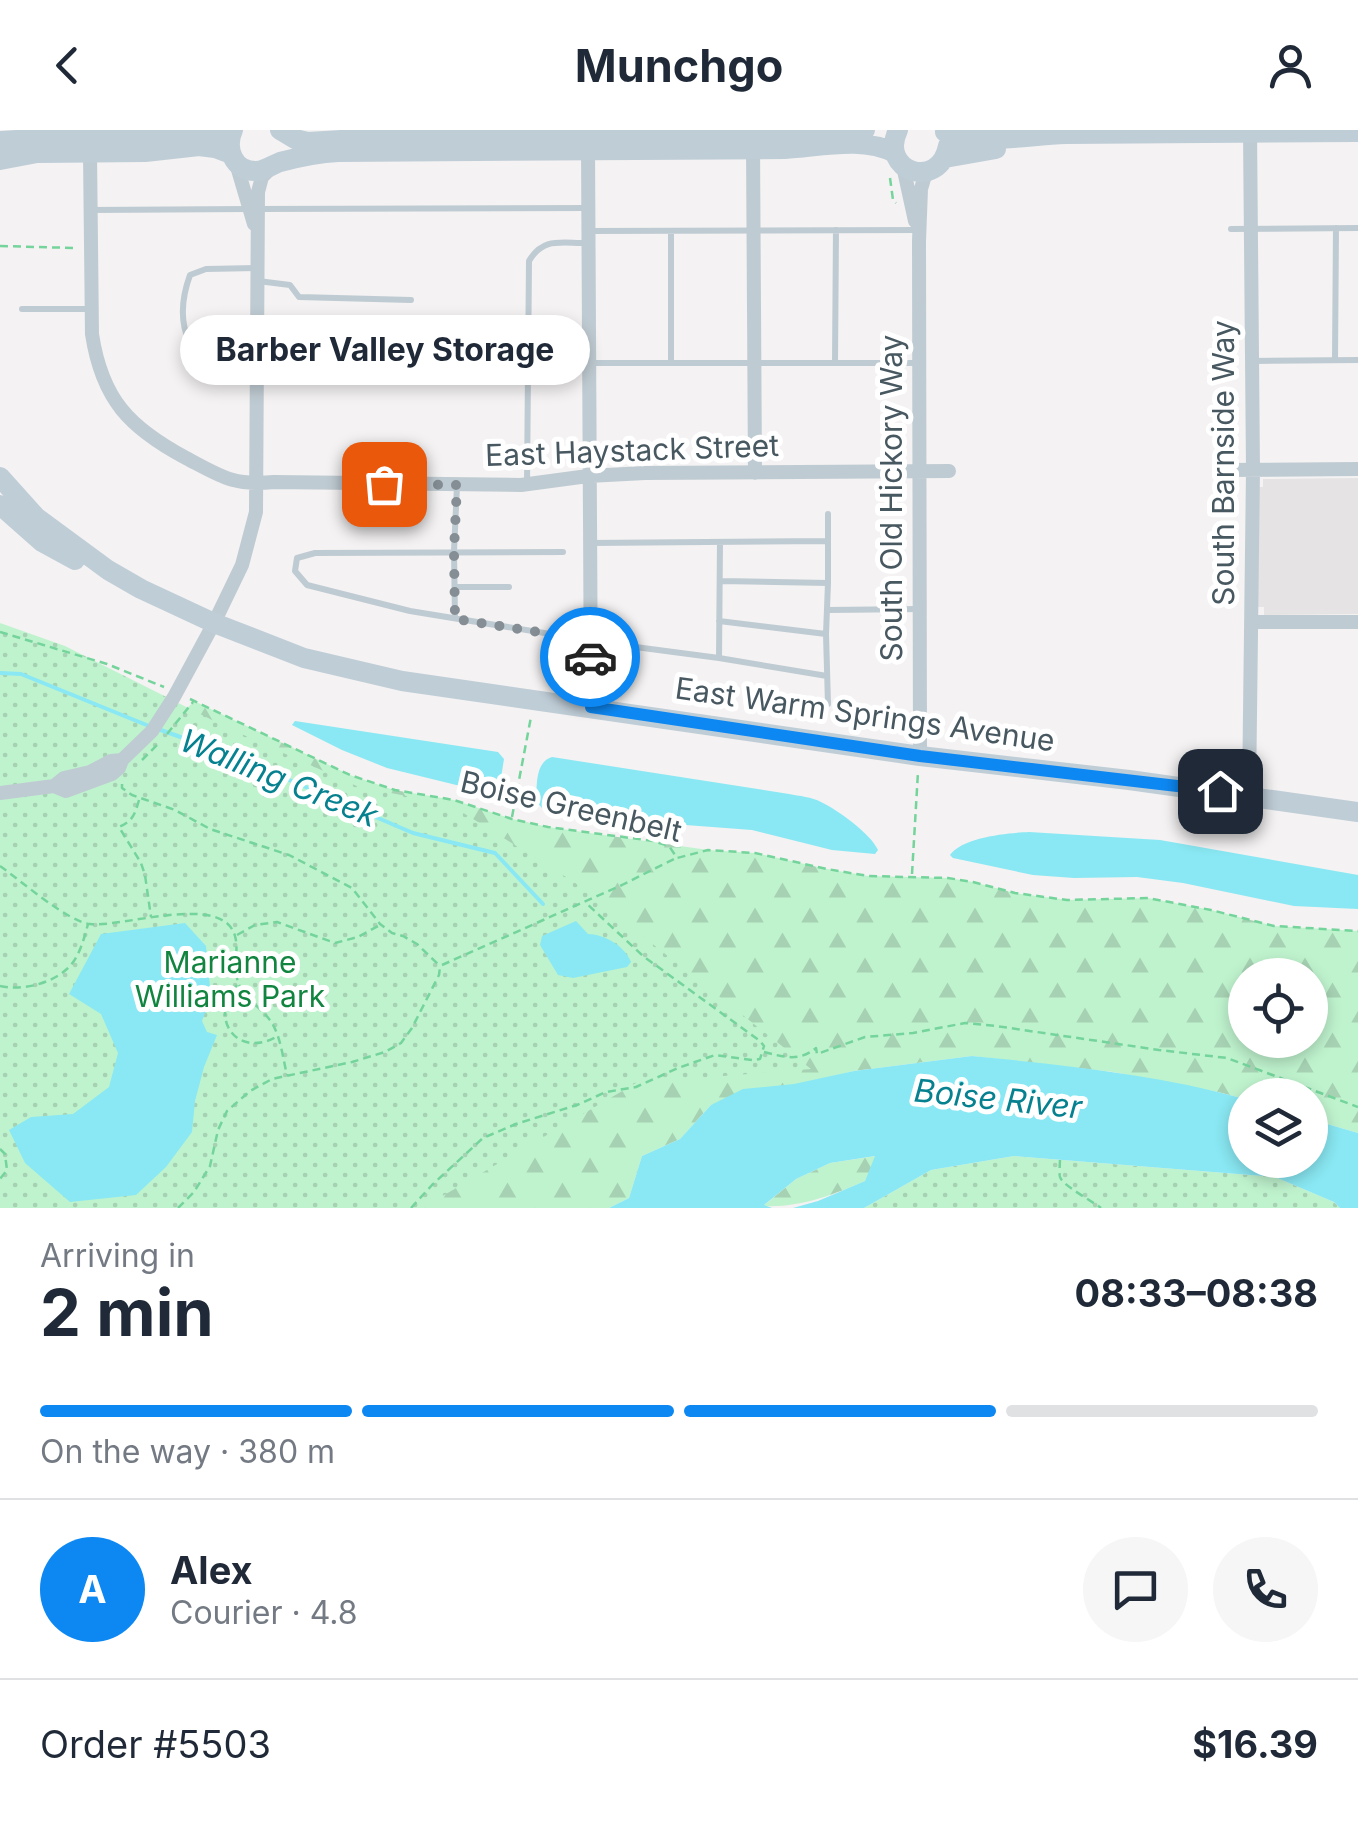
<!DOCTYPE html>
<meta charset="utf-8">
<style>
body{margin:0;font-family:Inter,sans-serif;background:#f6f6f7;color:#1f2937;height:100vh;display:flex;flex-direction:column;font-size:38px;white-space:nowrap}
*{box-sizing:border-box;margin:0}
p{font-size:32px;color:#747a83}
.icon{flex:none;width:55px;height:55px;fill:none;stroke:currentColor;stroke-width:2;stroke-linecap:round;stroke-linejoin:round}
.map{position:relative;height:1078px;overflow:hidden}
.details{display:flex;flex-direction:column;background:#fff;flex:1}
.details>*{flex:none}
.buttons{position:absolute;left:1228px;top:828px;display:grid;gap:20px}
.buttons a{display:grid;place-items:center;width:100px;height:100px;border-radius:50%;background:#fff;box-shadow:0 5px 15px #0003;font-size:50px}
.pin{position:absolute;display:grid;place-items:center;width:85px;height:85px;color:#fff;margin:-42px;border-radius:20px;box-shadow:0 5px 15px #0006}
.courier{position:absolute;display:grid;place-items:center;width:100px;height:100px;margin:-50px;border:8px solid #0d88f3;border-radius:50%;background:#fff;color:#222;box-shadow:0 2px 12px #0007}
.bubble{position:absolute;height:70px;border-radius:35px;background:#fff;box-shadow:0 5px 15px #0003;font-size:32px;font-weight:700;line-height:70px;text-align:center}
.overview em{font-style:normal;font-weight:700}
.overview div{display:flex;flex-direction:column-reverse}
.overview{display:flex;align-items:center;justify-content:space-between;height:170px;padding:0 40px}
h1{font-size:65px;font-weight:700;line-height:75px}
.bar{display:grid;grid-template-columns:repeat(4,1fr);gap:15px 10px;align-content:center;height:120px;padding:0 40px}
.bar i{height:12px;border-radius:8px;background:#e0e1e3}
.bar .on{background:#0d88f3}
.bar p{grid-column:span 4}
.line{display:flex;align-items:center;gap:25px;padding:0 40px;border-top:2px solid #e0e1e3}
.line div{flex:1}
.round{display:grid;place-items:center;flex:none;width:105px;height:105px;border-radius:52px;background:#f6f6f7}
header{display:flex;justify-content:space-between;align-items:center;height:130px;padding:0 40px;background:#fff;font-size:45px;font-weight:700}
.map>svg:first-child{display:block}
.education{fill:#e6e3e4}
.forest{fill:url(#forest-firs);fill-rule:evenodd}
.park{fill:url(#park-dots)}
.water{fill:#89e8f3}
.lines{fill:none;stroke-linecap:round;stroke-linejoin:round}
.stream{stroke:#89e8f3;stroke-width:4}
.path{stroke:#74d49b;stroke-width:2.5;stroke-dasharray:8 5;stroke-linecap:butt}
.lane{stroke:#bfcbd2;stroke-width:6}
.street{stroke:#bfcbd2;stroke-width:14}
.secondary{stroke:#bfcdd7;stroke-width:20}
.done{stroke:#848e94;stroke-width:10;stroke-dasharray:0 18}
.route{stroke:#0d88f3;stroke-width:12}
.labels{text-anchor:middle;stroke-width:10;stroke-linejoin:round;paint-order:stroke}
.street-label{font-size:30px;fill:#485861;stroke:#fff}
.park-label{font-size:30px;fill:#118540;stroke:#fff}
.water-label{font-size:32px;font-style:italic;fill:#068190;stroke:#fff}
</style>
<header><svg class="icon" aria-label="back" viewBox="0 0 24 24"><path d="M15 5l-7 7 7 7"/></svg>Munchgo<svg class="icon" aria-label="person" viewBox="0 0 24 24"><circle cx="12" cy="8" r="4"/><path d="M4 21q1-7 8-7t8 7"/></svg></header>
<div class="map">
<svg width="1358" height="1078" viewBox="0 0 1358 1078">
<defs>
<pattern id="forest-firs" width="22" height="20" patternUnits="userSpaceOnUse" patternTransform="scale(2.5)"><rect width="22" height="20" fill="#bff3ce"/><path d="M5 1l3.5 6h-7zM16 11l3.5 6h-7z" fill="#a6d2b3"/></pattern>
<pattern id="park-dots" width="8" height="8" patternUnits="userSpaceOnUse" patternTransform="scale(2.5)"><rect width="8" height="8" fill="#bff3ce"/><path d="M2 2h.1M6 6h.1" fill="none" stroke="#a6d2b3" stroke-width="1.8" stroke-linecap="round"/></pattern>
</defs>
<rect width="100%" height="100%" fill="#f4f2f2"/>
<path class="education" d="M1358,348v136l-94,1v-8h-7l-1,-120h7v-8z"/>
<path class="forest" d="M194,571l156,74 44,15 60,10 58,19 36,8 160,23 47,3 72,16 41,7 80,2 25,4 42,11 52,7 81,-2 63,12 63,16 84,5v202l-48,-14v-24h-65v4l-27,-7 -105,-20 -141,-16 -118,15 -143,34 -31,34 -38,17 -13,42 -20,10h-431l3,-493zM1245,845h65v65h-65z
M876,1026l-11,25c-32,14 -66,27 -102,25l33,-27 34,-16z"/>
<path class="park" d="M0,493l65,23 161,81 133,60 90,17 125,78 237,187 -175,14 -214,125h-422z
M1014,1026l261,21 59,25 6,6h-476l67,-38z"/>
<path class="water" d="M295,591l203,31 6,7 -4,25 -4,7 -7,2 -102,-25 -45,-18 -50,-25z
M552,627l237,37c10,2 23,3 32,8 17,8 50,32 57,48l-3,4 -43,-4 -80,-20 -106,-8 -104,-14 -6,-7c1,-16 -1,-39 16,-44z
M1029,702l131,8 198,35v34l-64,-3 -111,-23 -46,-6 -63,1 -41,-3 -80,-17 -3,-3c13,-18 57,-22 79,-23z
M576,791l12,13c16,0 37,12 43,28l-4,5 -54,11 -15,-3 -18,-30 2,-9z
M185,793l21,23 6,62 -7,5 -3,8 5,11 10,3 -13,32 -9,34 -3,31 -26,35 -30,28 -66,7 -45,-39 -16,-33 22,-13 42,-3 36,-27 9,-34 -17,-39 -32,-20 32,-60z
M972,926c91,9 184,18 273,43v61h65v-41l48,14v75h-18l-6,-6 -59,-25 -261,-21 -83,14 -67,38h-71l25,-7 47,-20 10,-25 -45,7 -34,16 -32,26 8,3h-163l20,-10 13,-42 38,-17 31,-34 32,-16 51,-5 60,-13z"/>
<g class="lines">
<path class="stream" d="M0,543l21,1 128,52
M158,599l73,26 182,78 82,20 48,51"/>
<path class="path" d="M890,48l3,22 3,3
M0,116l74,2
M0,502l107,32 57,23
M190,569l160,76 45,15 59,10 58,19 36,8 105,14 16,5 8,12 31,-8 47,3 72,16 41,7 80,2 25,4 42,11 52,7 81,-2 63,12 63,16 84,5
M167,604l26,-32
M142,630l16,-16
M122,654v4l10,7 43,15 35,19 79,26 63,33 28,36 12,9 11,3 14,8 23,22
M139,670c-4,14 -6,21 -20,27l22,36 4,12 6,42
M512,687l19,-100
M0,736c20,14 68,56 90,58 32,4 133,-32 145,12 4,14 -2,31 3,46 5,15 25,27 34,41 9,15 11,36 15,52
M912,744l6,-102
M237,805l18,-10 22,-3 58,21 23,-6 20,-11
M442,835l180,-80 54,-27
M237,855c-29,32 -1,74 39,52
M0,856c22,5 51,-2 68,-18 11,-10 16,-29 20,-44
M764,922c20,5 35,10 52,-4l1,6 48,-17 48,-4 52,-10 31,3 163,24 68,8 131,49
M0,1019l5,5 2,16 -7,9
M1060,1030c0,1 -1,16 0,17 2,8 32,24 41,31
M178,1078l16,-16 16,-26 8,-36 9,-19 23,-20 22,-12 80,-17 33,-10 16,-9 11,-15 27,-53 1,-8
M411,1078l21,-23 51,-47 33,-14 61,-19 29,-13 30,-5 42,-19 37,-13 37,5 8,-1 4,-13 -4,-5 -117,-85 -58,-54"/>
<path class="lane" d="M259,79l328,-1
M91,80l156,-1
M1231,99l127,-1
M589,101l328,-1
M671,101v132
M258,151l32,4 9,12 112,3
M22,179h70
M255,221l-39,-3 -27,-7c-10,-22 -7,-44 1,-66l16,-6 50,-1
M1335,230l1,-132
M1253,231l105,-1
M591,233h327
M835,233l1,-133
M527,353l2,-222c14,-24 32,-18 56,-18
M720,412l-1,116 108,18
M590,413l238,-2
M563,422l-248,1 -18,5 -2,13 12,14 103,26 195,32 114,15
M720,451l108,2v-69
M455,457h54
M828,480l92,-1
M455,488l-1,-67 3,-65
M719,491l107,13 2,70
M826,504l2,-51"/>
<path class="street" d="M753,14l2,329
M588,16l3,561
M90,24l2,180c10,66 38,94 94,124 36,19 47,28 88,24l247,3 67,-9 57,-3 304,-2
M236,33l18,61
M903,36l12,55
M1227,340l131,-1
M1252,492h106
M920,626l-1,-515 2,-52 5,-17
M54,656l12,5 46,-17 7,-6 3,-8 30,-29 22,-34 40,-74 28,-58 14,-53 2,-320 4,-15 8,-8
M0,663l54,-7 10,-8 26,-6 21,-11 11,-1
M1249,665l4,-325 -3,-340"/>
<path class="secondary" d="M233,0c-8,18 0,42 24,41 9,-1 15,-6 23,-9 19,-5 38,-9 58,-10l447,-3c35,-2 77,-13 110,4
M280,0l15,9 13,3 115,-7 408,-1 34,-4
M898,0c-20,41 41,62 50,16
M945,2c38,14 81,3 121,2 98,-1 195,-1 292,-2
M0,11l49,-3 125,-1 44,-7
M945,28l51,-9
M0,30l37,-7 108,-1 54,-6 16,2 16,6
M0,347l36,40 72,53 33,19 73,34 90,35 98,23 518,75 209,24 229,32
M0,375l42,37 33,18"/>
</g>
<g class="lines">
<path class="done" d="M384,354l73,1 -3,66 1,68 135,21v17"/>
<path class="route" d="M590,527l1,50 329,49 300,35"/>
</g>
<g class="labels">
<g class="street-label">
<text transform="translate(632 321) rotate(-2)" y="10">East Haystack Street</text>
<text transform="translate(1224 333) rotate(-90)" y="10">South Barnside Way</text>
<text transform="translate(892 368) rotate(-90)" y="10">South Old Hickory Way</text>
<text transform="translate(865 585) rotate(8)" y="10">East Warm Springs Avenue</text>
<text transform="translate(571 677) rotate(13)" y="10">Boise Greenbelt</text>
</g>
<g class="park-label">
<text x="230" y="843">Marianne<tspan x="230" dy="34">Williams Park</tspan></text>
</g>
<g class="water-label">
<text transform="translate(279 648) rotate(22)" y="11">Walling Creek</text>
<text transform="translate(998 969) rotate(6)" y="11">Boise River</text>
</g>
</g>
</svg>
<div class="buttons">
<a><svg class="icon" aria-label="locate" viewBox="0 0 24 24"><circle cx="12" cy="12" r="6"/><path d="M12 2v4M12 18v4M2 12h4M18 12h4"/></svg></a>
<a><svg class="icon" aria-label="layers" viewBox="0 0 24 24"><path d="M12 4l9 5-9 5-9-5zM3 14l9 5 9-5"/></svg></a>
</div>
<div class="pin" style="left:384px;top:354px;background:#ea580c"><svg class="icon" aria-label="bag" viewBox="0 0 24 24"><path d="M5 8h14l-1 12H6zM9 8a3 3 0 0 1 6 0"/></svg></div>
<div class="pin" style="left:1220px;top:661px;background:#1f2937"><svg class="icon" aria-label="home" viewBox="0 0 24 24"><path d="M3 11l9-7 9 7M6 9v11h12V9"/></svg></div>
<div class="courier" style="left:590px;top:527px"><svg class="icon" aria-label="car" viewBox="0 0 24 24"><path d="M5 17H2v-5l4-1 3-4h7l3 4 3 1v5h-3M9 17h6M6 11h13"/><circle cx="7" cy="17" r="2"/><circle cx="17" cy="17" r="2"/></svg></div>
<div class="bubble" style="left:180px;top:185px;width:410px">Barber Valley Storage</div>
</div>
<section class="details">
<div class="overview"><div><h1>2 min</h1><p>Arriving in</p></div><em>08:33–08:38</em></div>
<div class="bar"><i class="on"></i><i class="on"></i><i class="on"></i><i></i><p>On the way · 380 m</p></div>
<div class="line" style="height:180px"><b class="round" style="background:#0d88f3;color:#fff">A</b><div><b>Alex</b><p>Courier · 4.8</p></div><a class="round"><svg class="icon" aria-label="chat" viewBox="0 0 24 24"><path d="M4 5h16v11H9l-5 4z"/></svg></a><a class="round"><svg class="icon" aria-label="phone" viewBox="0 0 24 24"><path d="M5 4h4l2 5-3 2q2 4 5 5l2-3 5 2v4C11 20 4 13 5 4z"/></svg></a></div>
<div class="line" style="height:130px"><div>Order #5503</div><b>$16.39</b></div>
</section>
